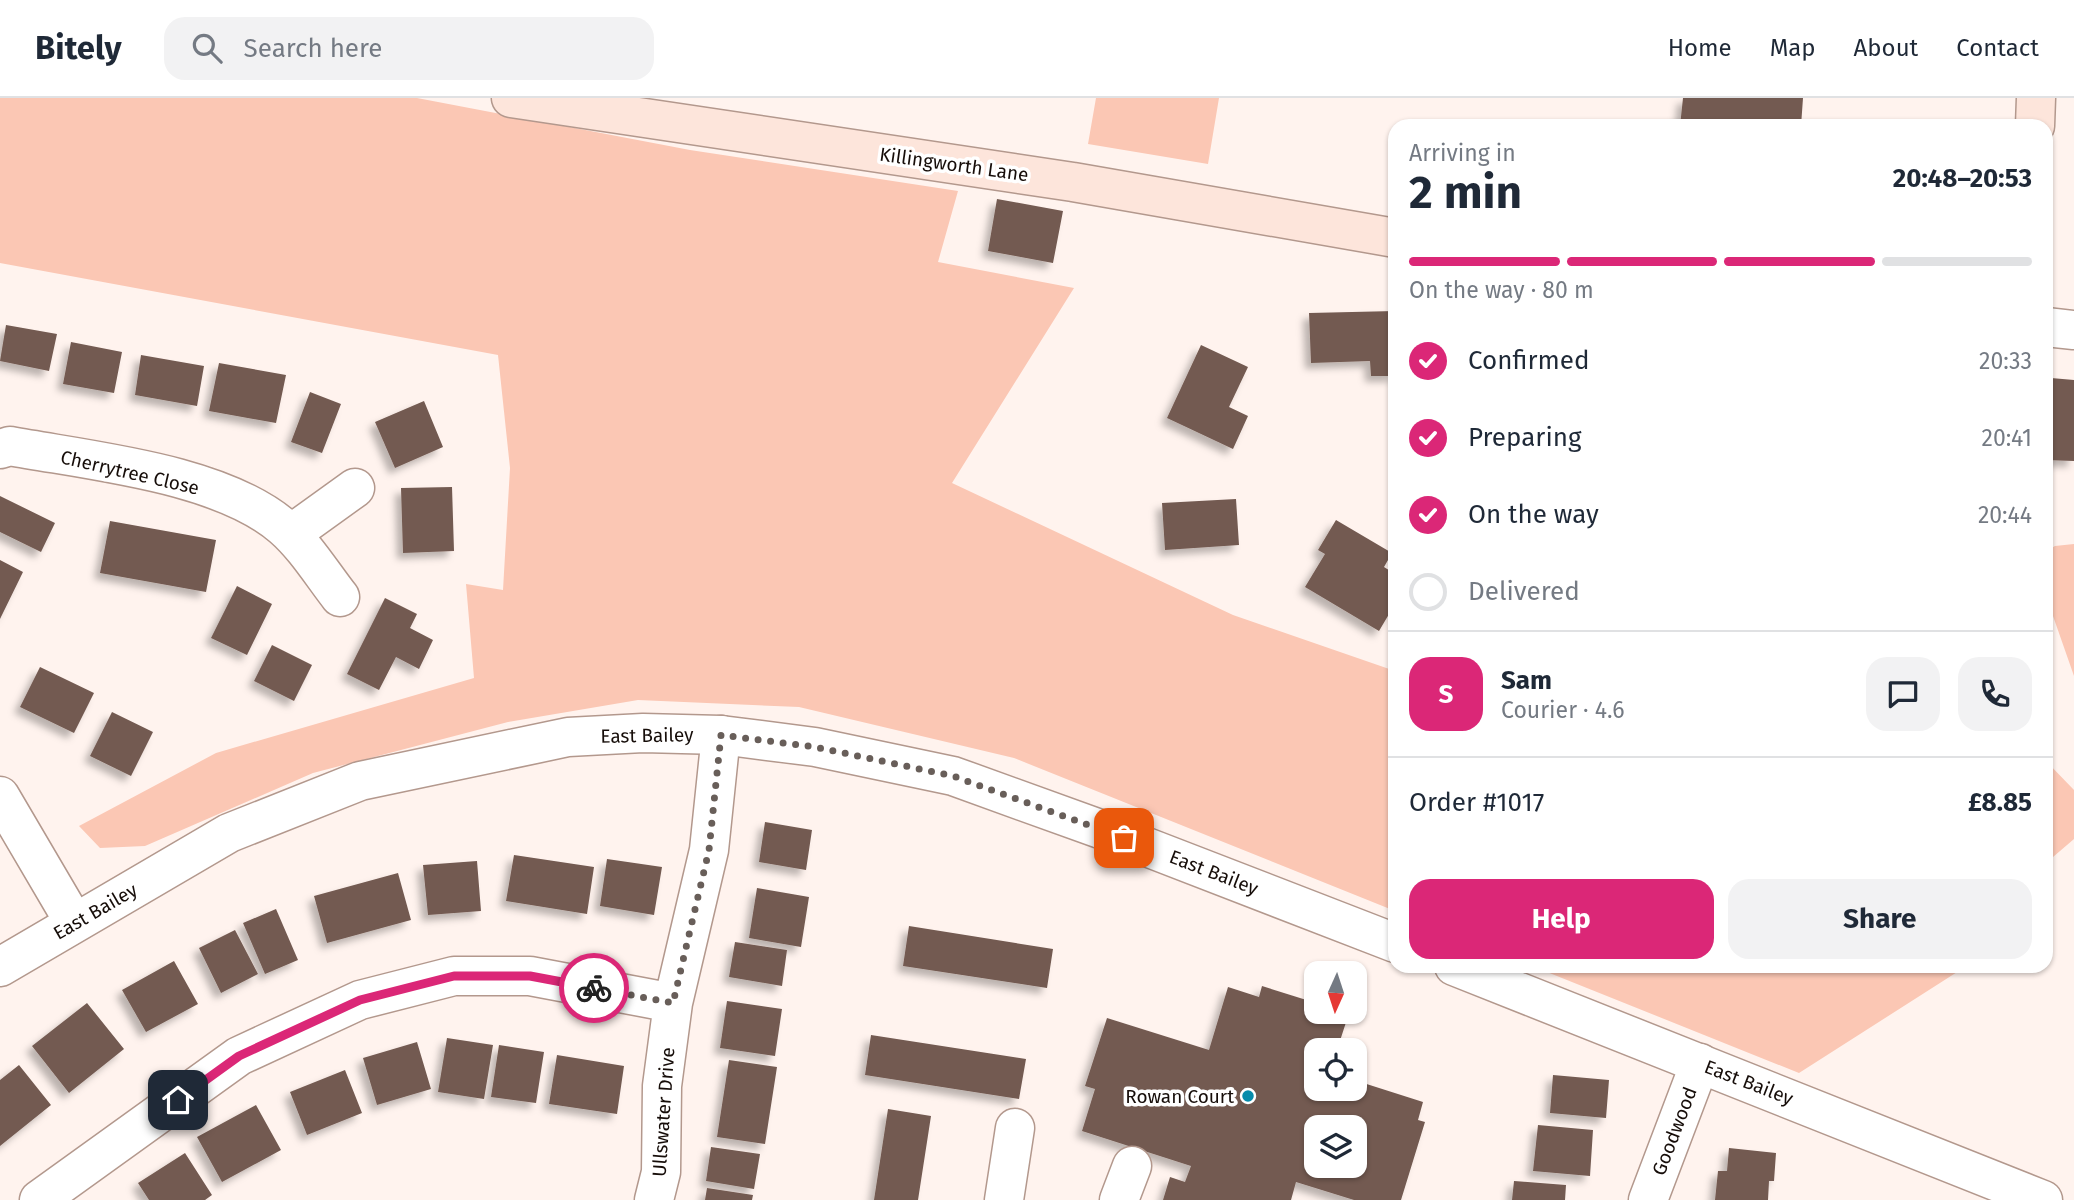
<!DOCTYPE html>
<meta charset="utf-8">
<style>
body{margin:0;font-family:"Fira Sans",sans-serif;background:#f2f2f3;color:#1f2937;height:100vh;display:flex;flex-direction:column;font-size:26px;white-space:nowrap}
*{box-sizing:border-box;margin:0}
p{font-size:23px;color:#747a83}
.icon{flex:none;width:38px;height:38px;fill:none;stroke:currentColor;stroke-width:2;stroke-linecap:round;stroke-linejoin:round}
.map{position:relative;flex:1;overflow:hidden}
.side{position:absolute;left:1388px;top:21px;width:665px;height:854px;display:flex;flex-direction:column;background:#fff;border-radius:21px;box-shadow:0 2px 5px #0004}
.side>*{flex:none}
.needle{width:46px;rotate:183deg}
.fabs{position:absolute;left:1304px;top:863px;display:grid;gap:14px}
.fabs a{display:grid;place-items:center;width:63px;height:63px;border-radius:14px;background:#fff;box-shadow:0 2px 5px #0004;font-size:35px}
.pin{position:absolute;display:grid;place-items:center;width:60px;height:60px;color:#fff;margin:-30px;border-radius:14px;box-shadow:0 4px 10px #0006}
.courier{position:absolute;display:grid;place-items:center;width:70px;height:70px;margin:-35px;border:5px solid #db2777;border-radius:50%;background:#fff;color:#222;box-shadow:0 2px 9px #0007}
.overview em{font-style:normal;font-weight:700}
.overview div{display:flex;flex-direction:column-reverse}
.overview{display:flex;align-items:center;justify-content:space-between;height:119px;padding:0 21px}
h1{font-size:46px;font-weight:700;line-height:52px}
.bar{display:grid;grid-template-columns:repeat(4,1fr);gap:10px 7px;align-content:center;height:84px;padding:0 21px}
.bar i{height:9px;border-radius:5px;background:#e0e1e3}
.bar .active{background:#db2777}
.bar p{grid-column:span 4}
.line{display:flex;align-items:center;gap:18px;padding:0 21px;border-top:2px solid #e0e1e3}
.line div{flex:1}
.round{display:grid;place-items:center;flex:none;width:74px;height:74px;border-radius:21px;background:#f2f2f3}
ol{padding:0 21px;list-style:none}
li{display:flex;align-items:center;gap:21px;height:77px}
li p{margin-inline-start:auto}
li .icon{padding:7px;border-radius:50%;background:#db2777;color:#fff;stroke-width:4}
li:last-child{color:#747a83}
li i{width:38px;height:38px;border:4px solid #e0e1e3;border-radius:50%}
.cta{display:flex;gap:14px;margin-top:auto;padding:14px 21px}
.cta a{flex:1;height:80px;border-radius:21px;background:#db2777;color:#fff;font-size:28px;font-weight:700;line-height:80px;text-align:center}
.cta a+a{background:#f2f2f3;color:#1f2937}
header{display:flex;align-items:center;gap:42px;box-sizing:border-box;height:98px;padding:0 35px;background:#fff;border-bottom:2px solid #e0e1e3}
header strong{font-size:33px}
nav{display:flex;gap:38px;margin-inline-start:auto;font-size:24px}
.search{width:490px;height:63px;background:#f2f2f3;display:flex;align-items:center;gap:18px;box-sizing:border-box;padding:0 24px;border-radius:21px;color:#747a83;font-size:26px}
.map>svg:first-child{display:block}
.green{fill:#fbc7b4}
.building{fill:#735a51;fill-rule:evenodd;filter:url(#shadow)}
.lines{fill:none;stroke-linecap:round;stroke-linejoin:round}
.minor-casing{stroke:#b3988d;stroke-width:41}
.tertiary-casing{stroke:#b3988d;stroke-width:41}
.secondary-casing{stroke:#b3988d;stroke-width:41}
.minor{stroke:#fff;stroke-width:38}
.tertiary{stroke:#fff;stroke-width:38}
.secondary{stroke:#fde5db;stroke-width:38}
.done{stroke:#685e59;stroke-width:7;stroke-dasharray:0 12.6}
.route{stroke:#db2777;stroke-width:9}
.poi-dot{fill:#058bab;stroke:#fff;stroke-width:2.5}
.labels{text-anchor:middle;stroke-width:7;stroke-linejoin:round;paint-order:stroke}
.street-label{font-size:19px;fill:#160d09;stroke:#fff}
.poi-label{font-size:19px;fill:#160d09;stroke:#fff;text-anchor:end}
</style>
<header>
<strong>Bitely</strong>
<div class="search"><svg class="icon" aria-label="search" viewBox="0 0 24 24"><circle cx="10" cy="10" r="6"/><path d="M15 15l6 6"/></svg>Search here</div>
<nav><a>Home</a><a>Map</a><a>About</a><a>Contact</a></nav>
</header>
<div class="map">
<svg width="2074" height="1102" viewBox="0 0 2074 1102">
<defs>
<filter id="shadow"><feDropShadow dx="-6" dy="6" stdDeviation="3.5" flood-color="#0004"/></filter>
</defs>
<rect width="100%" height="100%" fill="#fff3ee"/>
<path class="green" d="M0,0h417l273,52 268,41 -20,71 136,26 -122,195 281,132 162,56v240l-381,-153 -215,-51 -161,-7 -130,22 -195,51 -168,73 -45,2 -21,-22 137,-73 258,-75 -8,-94 37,6 7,-122 -12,-113 -498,-92z
M1096,0h123l-11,66 -120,-20z
M2074,446v132l-28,-80v-45l9,-5z
M2046,663l28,29v49l-28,24z
M1532,868h432l1,1 -166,106z"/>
<path class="building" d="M1683,0h120l-2,28h-121z
M997,101l66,12 -10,52 -65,-12z
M1395,213v65h-24l-1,-15 -59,2 -2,-50z
M6,227l51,9 -8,37 -49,-10z
M71,244l51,10 -8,41 -51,-9z
M1201,247l47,22 -19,40 19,9 -15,33 -66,-31z
M141,257l63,11 -7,40 -62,-11z
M219,265l67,12 -10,48 -67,-12z
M2051,280l23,2v81l-28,-1v-69h4z
M310,294l31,12 -19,49 -31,-11z
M424,303l19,46 -48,21 -20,-46z
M452,389l2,64 -51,2 -2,-65z
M0,398l55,27 -14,29 -41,-20z
M1236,401l3,46 -74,5 -3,-47z
M1336,422l56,33 -8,14 11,7v30l-16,27 -74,-44 20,-33 -7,-4z
M110,423l106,19 -10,52 -106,-19z
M0,462l23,12 -23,47z
M237,488l35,18 -25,51 -36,-17z
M385,500l32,16 -7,14 23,12 -14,29 -23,-12 -17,33 -32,-16z
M272,547l40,20 -18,36 -40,-20z
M40,569l54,26 -20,40 -54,-26z
M112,614l41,20 -22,44 -41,-20z
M765,724l47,8 -6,40 -47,-8z
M514,757l80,12 -7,47 -81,-13z
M607,761l55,8 -8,48 -54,-9z
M477,763l4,50 -53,4 -5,-50z
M398,775l13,47 -84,23 -13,-47z
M757,790l52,9 -8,50 -52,-9z
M276,811l22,51 -33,14 -22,-51z
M909,828l144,23 -6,39 -144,-22z
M235,832l23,44 -37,19 -22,-45z
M735,844l52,8 -5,36 -53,-9z
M174,863l24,43 -52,28 -24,-42z
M1262,888l54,17v9l33,1 -12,37h-21v38h38v-8l69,22 -5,18 7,2 -24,78h-47l-58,-18 -5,18h-128l7,-23 15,5 6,-16 -109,-35 13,-42 -10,-3 22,-68 102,32 19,-63 31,10zM1316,1029h38v39h-38z
M727,903l55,8 -7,47 -55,-8z
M87,905l37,46 -55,44 -37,-47z
M871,937l155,24 -7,40 -154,-24z
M447,940l46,7 -9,54 -46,-7z
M417,944l14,47 -54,16 -14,-47z
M499,947l45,7 -8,51 -45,-6z
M557,957l67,11 -7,48 -68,-10z
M729,962l48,7 -12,77 -48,-7z
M19,967l32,40 -51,41v-66z
M345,972l17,43 -55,22 -17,-43z
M1553,977l56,5 -3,38 -56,-5z
M256,1007l25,45 -59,32 -25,-45z
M888,1011l43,7 -13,84h-44z
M1538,1027l55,5 -3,46 -57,-5z
M711,1049l49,7 -6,35 -48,-8z
M1729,1050l47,5 -2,28h-5l-1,19h-53l3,-29h9z
M185,1055l27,42 -7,5h-56l-11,-17z
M1514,1083l52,4 -1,15h-53z
M707,1090l46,7 -1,5h-47z"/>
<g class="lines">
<g class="minor-casing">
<path id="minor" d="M0,351l10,-3c81,15 210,27 273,81 22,19 39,47 57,70
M291,436l64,-46
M0,698l74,126
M39,1102l200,-144 121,-56 94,-24h76l143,27
M654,1102l7,-28 1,-86 11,-83 36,-153 12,-115
M1004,1102l11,-72
M1119,1102l13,-34
M1648,1102l52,-137"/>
</g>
<g class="tertiary-casing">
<path id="tertiary" d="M2046,229l28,3
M1454,868l589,234
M0,869l229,-134 131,-52 208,-44 75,-4 78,2 94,12 138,29 147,53 295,114"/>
</g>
<g class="secondary-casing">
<path id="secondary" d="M511,0l562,84 322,56
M2035,28l1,-28"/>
</g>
<use href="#minor" class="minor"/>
<use href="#tertiary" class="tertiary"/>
<use href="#secondary" class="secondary"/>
</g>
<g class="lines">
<path class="done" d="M594,890l79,15 36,-153 12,-115 94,12 138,29 171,62"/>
<path class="route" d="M178,1002l61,-44 121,-56 94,-24h76l64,12"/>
</g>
<circle class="poi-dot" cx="1248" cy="998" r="7"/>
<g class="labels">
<g class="street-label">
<text transform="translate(954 66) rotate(8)" y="7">Killingworth Lane</text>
<text transform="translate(130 374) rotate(13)" y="7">Cherrytree Close</text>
<text transform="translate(647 637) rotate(-1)" y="7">East Bailey</text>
<text transform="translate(1214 774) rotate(21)" y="7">East Bailey</text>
<text transform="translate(95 813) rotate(-30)" y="7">East Bailey</text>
<text transform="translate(1749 984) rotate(21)" y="7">East Bailey</text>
<text transform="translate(663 1014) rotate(-86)" y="7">Ullswater Drive</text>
<text transform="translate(1674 1033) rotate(-69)" y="7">Goodwood</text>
</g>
<g class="poi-label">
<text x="1234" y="1005">Rowan Court</text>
</g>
</g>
</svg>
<div class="fabs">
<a><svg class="needle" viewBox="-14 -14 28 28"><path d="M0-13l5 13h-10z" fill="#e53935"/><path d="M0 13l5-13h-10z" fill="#747a83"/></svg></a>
<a><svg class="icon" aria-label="locate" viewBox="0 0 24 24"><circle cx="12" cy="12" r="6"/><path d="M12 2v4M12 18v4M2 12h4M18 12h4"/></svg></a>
<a><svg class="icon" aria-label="layers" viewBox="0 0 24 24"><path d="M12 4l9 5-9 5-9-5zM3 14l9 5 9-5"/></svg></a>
</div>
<div class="pin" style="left:1124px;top:740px;background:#ea580c"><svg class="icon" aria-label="bag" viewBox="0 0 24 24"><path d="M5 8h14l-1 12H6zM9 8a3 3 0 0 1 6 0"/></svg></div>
<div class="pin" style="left:178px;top:1002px;background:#1f2937"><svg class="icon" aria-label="home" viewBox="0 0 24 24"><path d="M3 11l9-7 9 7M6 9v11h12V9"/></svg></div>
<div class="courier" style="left:594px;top:890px"><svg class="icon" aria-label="bike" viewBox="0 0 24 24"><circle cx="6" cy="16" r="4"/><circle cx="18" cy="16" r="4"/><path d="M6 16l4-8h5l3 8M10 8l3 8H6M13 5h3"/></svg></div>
<section class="side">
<div class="overview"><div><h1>2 min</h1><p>Arriving in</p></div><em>20:48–20:53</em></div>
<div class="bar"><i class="active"></i><i class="active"></i><i class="active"></i><i></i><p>On the way · 80 m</p></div>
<ol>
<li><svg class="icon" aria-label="check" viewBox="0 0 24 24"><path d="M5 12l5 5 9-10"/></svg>Confirmed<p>20:33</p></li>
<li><svg class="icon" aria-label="check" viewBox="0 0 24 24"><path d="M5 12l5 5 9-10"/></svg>Preparing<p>20:41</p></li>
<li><svg class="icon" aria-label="check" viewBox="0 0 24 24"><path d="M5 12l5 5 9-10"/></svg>On the way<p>20:44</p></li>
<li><i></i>Delivered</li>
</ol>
<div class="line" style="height:126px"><b class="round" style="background:#db2777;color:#fff">S</b><div><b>Sam</b><p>Courier · 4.6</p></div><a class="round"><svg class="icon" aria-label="chat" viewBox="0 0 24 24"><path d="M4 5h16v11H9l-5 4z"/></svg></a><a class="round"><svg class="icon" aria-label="phone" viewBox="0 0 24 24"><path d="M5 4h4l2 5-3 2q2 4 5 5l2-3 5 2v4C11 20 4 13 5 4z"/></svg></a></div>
<div class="line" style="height:91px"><div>Order #1017</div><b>£8.85</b></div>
<div class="cta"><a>Help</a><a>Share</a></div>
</section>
</div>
